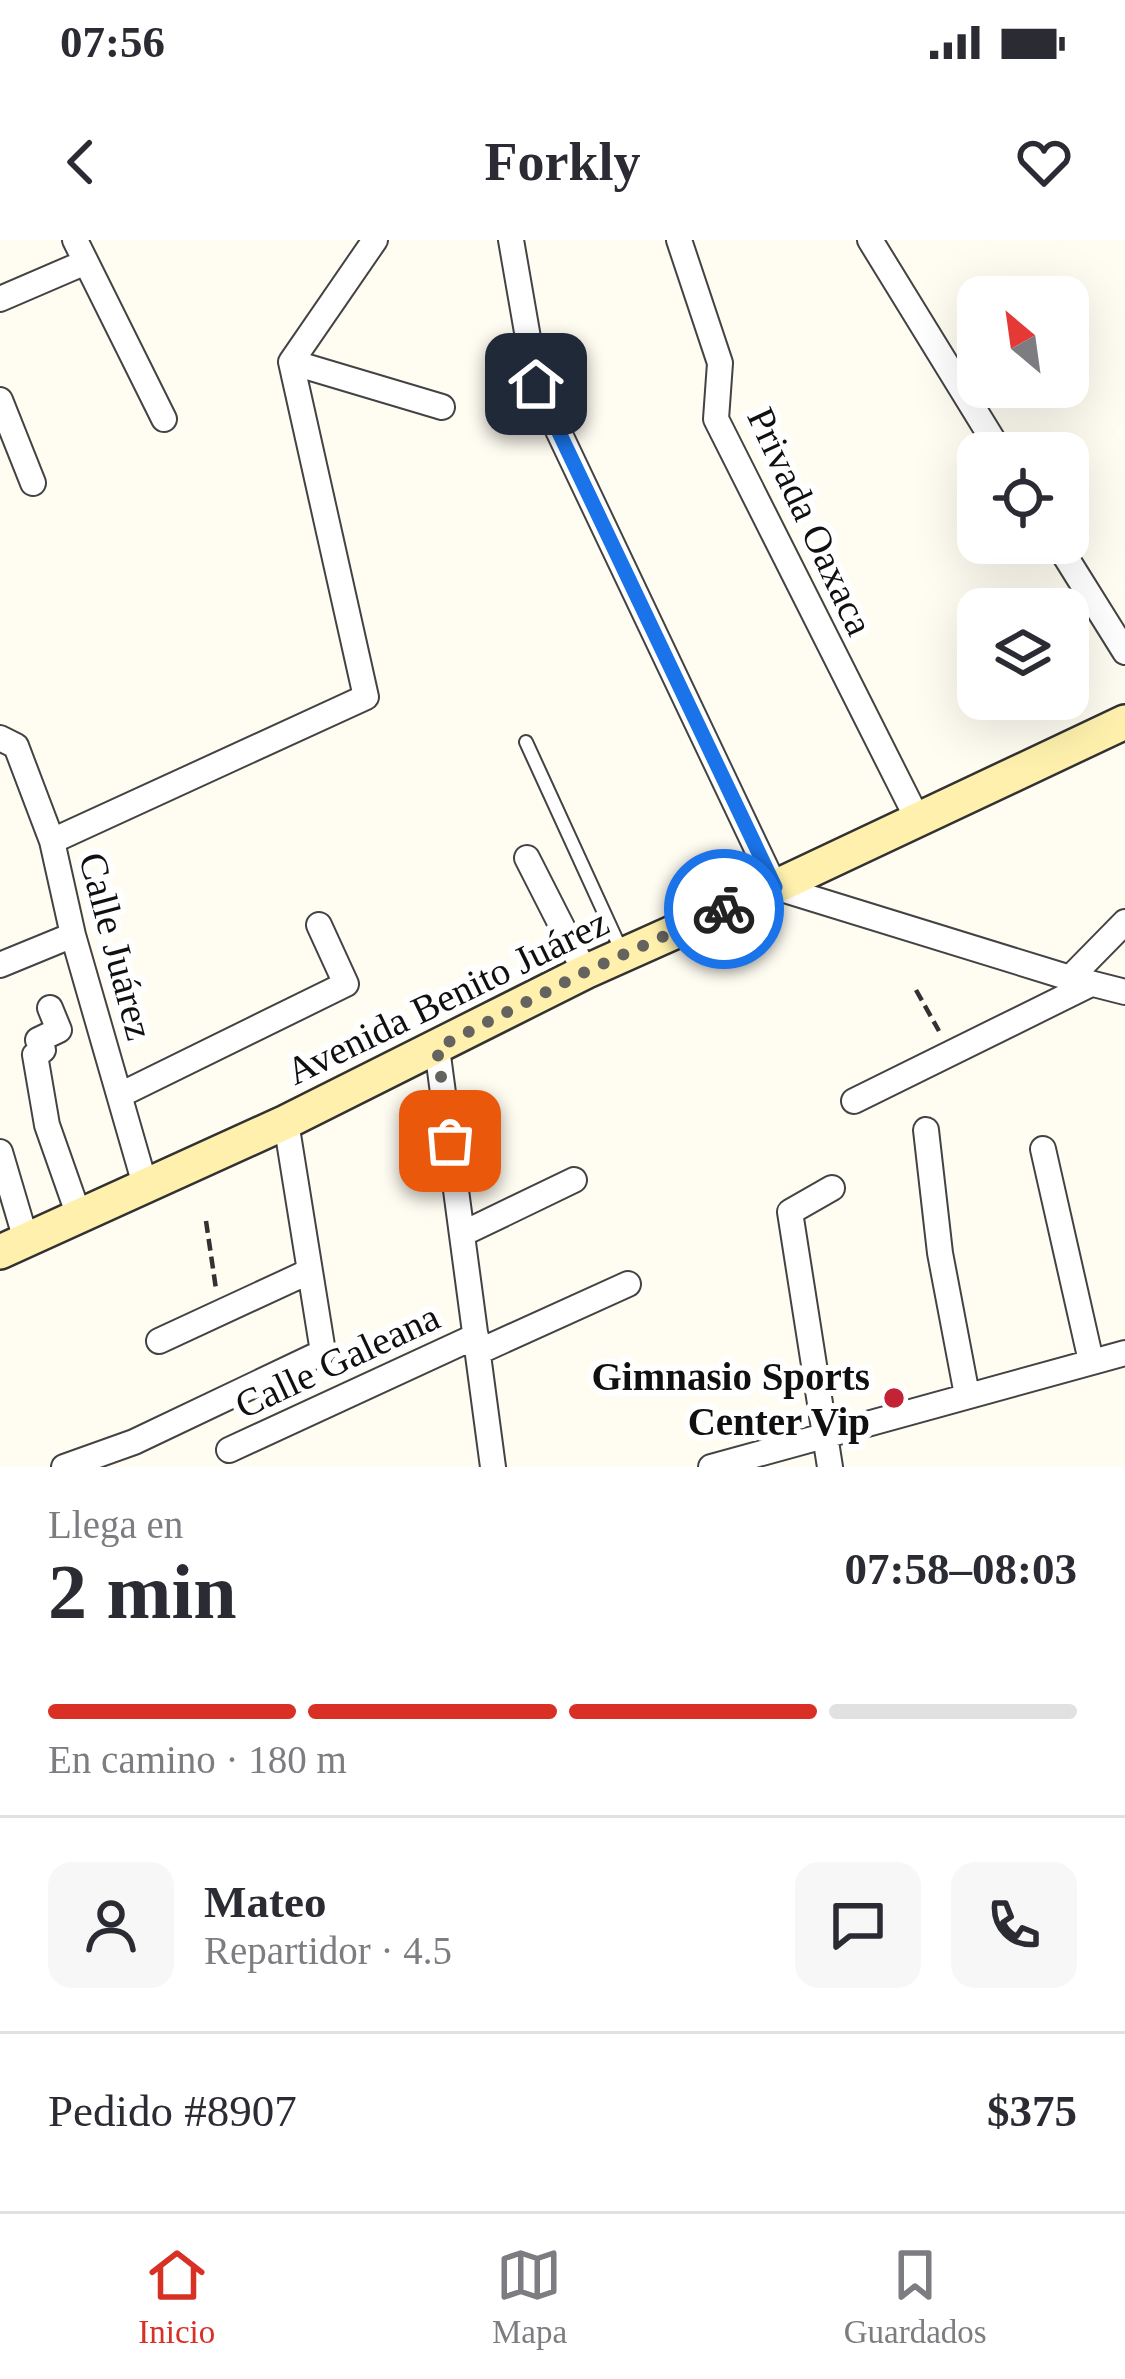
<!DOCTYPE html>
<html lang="es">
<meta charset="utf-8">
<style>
body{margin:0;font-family:Georgia,serif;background:#f7f7f7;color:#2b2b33;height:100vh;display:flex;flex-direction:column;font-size:45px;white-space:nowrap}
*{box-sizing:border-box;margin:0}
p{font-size:39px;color:#7c7c81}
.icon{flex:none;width:66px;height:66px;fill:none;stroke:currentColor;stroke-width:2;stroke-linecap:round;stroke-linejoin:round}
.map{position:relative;height:1227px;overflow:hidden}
.panel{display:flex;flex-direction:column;background:#fff;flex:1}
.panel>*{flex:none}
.needle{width:78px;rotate:331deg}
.controls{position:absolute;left:957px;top:36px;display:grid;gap:24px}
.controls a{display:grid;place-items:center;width:132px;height:132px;border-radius:24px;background:#fff;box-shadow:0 12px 48px #0002;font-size:60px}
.pin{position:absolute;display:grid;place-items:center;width:102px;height:102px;color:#fff;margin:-51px;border-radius:24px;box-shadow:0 6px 18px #0006}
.courier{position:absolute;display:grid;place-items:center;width:120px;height:120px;margin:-60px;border:9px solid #1a73e8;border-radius:50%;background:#fff;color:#222;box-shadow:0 3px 15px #0007}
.overview em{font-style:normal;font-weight:700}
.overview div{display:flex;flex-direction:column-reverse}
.overview{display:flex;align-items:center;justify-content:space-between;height:204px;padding:0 48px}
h1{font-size:78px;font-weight:700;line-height:90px}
.bar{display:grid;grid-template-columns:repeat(4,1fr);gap:18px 12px;align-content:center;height:144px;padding:0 48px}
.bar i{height:15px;border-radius:9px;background:#e1e1e2}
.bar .active{background:#d93025}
.bar p{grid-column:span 4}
.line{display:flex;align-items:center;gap:30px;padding:0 48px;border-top:3px solid #e1e1e2}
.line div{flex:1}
.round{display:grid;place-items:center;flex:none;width:126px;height:126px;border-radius:24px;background:#f7f7f7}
.status{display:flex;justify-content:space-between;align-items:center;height:84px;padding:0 60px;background:#fff;direction:ltr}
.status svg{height:33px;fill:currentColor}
header{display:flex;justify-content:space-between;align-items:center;height:156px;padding:0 48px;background:#fff;font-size:54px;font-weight:700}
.dock{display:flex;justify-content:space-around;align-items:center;height:168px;border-top:3px solid #e1e1e2;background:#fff;font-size:33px;color:#7c7c81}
.dock a{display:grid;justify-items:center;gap:6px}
.dock .active{color:#d93025}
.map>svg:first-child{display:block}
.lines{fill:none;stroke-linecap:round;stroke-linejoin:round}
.service-casing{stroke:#434343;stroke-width:16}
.minor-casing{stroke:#434343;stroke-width:28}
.secondary-casing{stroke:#323232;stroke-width:38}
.path{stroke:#323232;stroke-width:4.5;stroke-dasharray:12 6;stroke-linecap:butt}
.service{stroke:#fff;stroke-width:12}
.minor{stroke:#fff;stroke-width:24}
.secondary{stroke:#fff1ad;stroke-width:33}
.done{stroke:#64635f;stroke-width:12;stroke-dasharray:0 21.6}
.route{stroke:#1a73e8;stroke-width:15}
.poi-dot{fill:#c42335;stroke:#fff;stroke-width:4.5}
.labels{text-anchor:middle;stroke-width:12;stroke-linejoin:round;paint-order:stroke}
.street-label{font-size:39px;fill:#101010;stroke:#fff}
.poi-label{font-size:39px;font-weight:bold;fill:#101010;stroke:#fff;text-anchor:end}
</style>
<div class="status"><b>07:56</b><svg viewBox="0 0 49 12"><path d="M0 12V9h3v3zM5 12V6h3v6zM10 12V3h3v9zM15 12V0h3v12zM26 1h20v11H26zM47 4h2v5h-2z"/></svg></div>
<header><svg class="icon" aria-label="back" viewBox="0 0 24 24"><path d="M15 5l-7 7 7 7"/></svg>Forkly<svg class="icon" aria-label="heart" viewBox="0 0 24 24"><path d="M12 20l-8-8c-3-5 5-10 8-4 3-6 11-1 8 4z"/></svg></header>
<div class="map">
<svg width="1125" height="1227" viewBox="0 0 1125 1227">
<rect width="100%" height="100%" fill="#fffcf2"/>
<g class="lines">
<g class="service-casing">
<path id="service" d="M526,502l97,212"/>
</g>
<g class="minor-casing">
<path id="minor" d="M75,0l89,179
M511,0l25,144 239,503 295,91 55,14
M679,0l41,123 -4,56 202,401
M870,0l131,213
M0,59l86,-37
M291,122l151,45
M0,160l33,83
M1057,303l68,109
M0,498l16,8 36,95 21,94 72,250
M52,601l314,-144 -75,-335 84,-122
M527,618l58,114
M0,725l73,-30
M1070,738l55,-56
M50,768l9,22 -21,10 5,10 -8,5 12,70 32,91
M437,808l56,419
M120,855l226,-111 -27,-59
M854,861l237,-117
M926,890l14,123 27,142
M1043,909l48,212
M0,912l26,88
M462,994l112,-54
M159,1101l149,-69
M478,1112l150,-68
M229,1210l247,-114
M64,1227l70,-25 189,-90 -37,-230
M711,1227l414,-114
M830,1227l-40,-255 42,-24"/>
</g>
<g class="secondary-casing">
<path id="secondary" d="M0,1012l286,-130 299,-150 190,-85 350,-165"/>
</g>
<path class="path" d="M916,750l23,41
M206,981l10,68"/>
<use href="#service" class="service"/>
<use href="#minor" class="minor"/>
<use href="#secondary" class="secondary"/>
</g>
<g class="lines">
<path class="done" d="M450,901l-13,-93 148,-76 139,-63"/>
<path class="route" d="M536,144l239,503 -51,22"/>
</g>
<circle class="poi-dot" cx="894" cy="1158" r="12"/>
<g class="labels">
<g class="street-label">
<text transform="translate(811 281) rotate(65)" y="14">Privada Oaxaca</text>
<text transform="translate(117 706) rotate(75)" y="14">Calle Juárez</text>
<text transform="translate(447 756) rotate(-26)" y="14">Avenida Benito Juárez</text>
<text transform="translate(337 1120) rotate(-25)" y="14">Calle Galeana</text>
</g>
<g class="poi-label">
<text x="870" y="1150">Gimnasio Sports<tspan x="870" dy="45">Center Vip</tspan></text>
</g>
</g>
</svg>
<div class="controls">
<a><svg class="needle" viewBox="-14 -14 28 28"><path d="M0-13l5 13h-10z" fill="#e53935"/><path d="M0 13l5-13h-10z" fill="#7c7c81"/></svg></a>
<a><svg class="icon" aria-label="locate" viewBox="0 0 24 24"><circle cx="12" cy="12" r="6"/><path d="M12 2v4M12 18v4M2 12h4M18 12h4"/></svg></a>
<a><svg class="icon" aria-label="layers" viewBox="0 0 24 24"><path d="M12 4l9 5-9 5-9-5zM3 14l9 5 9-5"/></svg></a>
</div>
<div class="pin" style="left:450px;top:901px;background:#ea580c"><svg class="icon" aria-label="bag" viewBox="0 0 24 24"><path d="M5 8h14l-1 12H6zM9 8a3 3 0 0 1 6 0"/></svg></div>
<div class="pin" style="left:536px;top:144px;background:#1f2937"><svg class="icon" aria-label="home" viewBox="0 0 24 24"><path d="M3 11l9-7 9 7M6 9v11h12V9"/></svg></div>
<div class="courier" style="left:724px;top:669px"><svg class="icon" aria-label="bike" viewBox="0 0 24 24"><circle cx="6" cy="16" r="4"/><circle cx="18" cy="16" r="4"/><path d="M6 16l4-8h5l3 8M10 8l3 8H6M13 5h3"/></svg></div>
</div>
<section class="panel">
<div class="overview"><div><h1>2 min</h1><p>Llega en</p></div><em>07:58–08:03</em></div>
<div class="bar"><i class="active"></i><i class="active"></i><i class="active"></i><i></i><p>En camino · 180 m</p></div>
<div class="line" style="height:216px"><a class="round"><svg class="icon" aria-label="person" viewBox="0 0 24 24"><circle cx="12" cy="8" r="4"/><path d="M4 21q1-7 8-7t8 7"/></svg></a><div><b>Mateo</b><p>Repartidor · 4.5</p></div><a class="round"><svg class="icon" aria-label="chat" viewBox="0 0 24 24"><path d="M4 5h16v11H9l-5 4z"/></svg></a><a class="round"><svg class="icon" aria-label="phone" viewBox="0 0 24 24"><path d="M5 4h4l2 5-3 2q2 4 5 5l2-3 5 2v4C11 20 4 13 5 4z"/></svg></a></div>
<div class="line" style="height:156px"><div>Pedido #8907</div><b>$375</b></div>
</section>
<nav class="dock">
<a class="active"><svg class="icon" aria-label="home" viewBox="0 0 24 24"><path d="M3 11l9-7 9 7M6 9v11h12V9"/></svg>Inicio</a>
<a><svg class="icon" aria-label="map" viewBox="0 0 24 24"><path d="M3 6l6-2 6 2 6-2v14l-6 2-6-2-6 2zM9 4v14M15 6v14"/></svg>Mapa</a>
<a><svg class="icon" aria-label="saved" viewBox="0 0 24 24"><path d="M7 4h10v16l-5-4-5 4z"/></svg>Guardados</a>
</nav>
